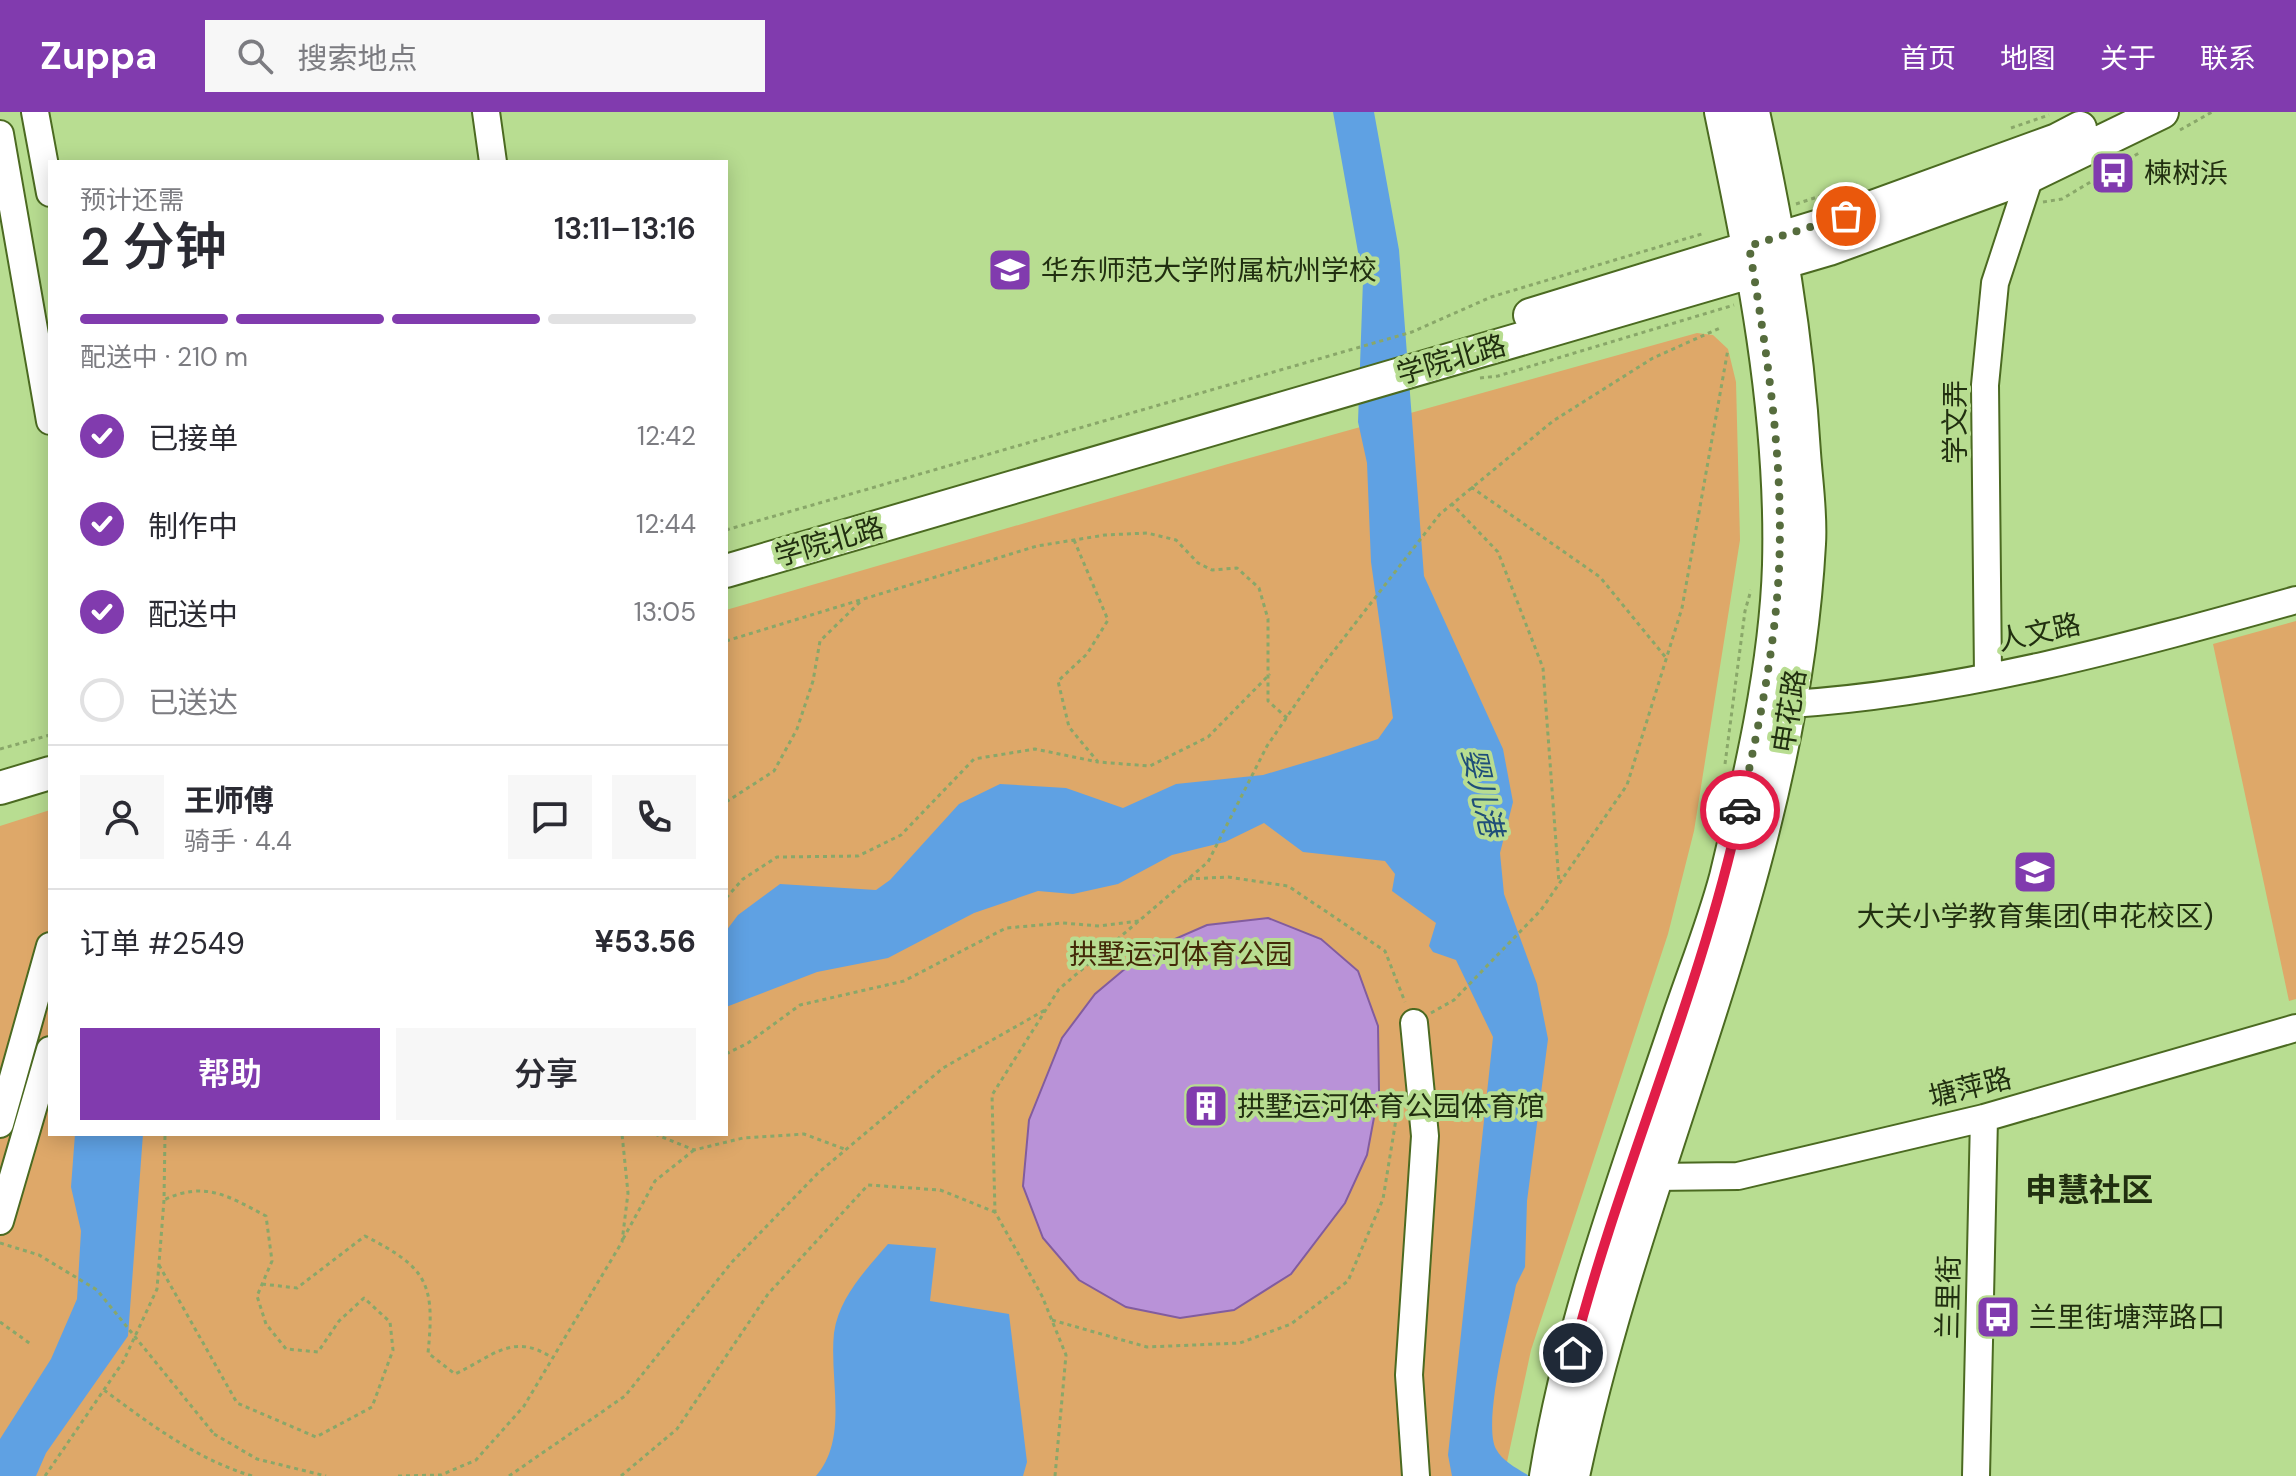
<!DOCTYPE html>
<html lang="zh">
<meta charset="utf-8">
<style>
body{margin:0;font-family:"DM Sans","Noto Sans SC",sans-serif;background:#f7f7f7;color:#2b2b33;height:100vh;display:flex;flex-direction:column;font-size:30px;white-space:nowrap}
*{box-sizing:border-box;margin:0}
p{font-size:26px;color:#7c7c81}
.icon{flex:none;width:44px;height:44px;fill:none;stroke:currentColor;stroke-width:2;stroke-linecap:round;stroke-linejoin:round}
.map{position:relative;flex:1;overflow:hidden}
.panel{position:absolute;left:48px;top:48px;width:680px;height:976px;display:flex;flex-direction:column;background:#fff;border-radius:0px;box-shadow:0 4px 20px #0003}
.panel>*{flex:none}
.pin{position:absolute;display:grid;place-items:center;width:68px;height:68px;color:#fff;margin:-34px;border:4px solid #fff;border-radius:50%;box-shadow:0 2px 8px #0007}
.courier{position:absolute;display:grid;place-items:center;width:80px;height:80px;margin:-40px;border:6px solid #e11d48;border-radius:50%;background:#fff;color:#222;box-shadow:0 2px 10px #0007}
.head em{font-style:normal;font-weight:600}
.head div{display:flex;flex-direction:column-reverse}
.head{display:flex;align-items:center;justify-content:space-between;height:136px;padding:0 32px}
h1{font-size:52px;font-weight:600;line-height:60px}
.bar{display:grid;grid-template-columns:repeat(4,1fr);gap:12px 8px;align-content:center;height:96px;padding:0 32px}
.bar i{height:10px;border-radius:6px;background:#e1e1e2}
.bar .active{background:#813bae}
.bar p{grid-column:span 4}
.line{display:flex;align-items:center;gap:20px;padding:0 32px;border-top:2px solid #e1e1e2}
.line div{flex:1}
.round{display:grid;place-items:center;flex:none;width:84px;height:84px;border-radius:0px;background:#f7f7f7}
ol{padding:0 32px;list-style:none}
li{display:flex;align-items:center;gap:24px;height:88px}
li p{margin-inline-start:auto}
li .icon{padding:8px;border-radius:50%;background:#813bae;color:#fff;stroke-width:4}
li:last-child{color:#7c7c81}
li i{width:44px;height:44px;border:4px solid #e1e1e2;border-radius:50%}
.button{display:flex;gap:16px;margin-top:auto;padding:16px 32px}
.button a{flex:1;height:92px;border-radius:0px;background:#813bae;color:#fff;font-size:32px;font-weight:600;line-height:92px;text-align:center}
.button a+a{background:#f7f7f7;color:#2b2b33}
header{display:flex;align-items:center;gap:48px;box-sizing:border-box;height:112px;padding:0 40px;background:#813bae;color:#fff}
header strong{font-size:38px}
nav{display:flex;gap:44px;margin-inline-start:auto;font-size:28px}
.search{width:560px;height:72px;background:#f7f7f7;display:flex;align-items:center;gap:20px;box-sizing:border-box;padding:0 28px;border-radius:0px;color:#7c7c81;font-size:30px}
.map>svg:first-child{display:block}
.green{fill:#dea869}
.water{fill:#5fa1e3}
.building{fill:#b992d8;stroke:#825c9e;stroke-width:2}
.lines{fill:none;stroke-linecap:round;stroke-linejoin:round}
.minor-casing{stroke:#4b6a21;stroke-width:30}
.major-casing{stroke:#4b6a21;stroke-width:36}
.path{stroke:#89a769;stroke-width:3;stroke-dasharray:4 4;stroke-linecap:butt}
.minor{stroke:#fff;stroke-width:26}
.major{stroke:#fff;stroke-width:32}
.path-bridge{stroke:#89a769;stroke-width:3;stroke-dasharray:4 4;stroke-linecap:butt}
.done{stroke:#566c3d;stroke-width:8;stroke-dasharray:0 14.4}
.route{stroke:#e11d48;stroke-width:10}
.labels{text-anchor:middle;stroke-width:8;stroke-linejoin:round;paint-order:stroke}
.poi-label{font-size:28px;fill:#212f10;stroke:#b8dd91;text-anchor:start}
.street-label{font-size:28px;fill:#212f10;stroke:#b8dd91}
.park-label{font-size:28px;fill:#432908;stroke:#b8dd91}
.water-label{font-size:30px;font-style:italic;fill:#1f4e79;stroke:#b8dd91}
.quarter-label{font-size:32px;font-weight:bold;fill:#212f10;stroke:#b8dd91}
</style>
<header>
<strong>Zuppa</strong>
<div class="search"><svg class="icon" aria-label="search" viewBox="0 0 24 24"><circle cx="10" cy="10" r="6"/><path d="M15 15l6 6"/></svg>搜索地点</div>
<nav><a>首页</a><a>地图</a><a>关于</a><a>联系</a></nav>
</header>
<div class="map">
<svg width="2296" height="1364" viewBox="0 0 2296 1364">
<rect width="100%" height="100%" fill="#b8dd91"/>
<path class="green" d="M1697,221l16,2 15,14 8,33 4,158 -46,291 -26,103 -137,416 -27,126h-1504v-650l50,-16v324h676v-524l502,-146z
M2296,509v378l-7,2 -76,-357z"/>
<path class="water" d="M1333,0h41l25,138 25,326 79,173 10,53 -13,51 4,41 33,90 11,55 -21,162 -2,66 -9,18c-6,32 -34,138 -20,164 7,13 21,19 33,27h-77l-4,-21 45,-418 -37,-77 -23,-8 -4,-6 7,-23 -44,-32 3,-17 -10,-13 -82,-9 -39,-29 -39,19 -53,13 -54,29 -45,10 -35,-3 -64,22 -86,45 -71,14 -91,35v-76l12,-16 42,-31 96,6 14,-10 69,-76 41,-20 66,4 57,20 53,-24 87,-9 64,-19 51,-17 15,-21 -22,-156 -4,-99 -9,-41 5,-142z
M75,1022h68l-15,202 -82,117 -10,23h-36v-37l51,-80 26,-60 4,-68 -10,-44z
M888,1132l48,4 -6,53 79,13 18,148 -4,14h-207c33,-38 13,-96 18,-143 5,-36 32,-63 54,-89z"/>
<path class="building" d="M1268,806l53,21 37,32 20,55 1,65 -12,64 -22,48 -54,71 -57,36 -54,8 -54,-11 -47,-27 -36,-42 -20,-52 6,-66 33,-82 33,-44 50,-42 62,-27z"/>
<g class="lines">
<g class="minor-casing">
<path id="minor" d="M35,0l15,81
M486,0l7,50
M0,22l50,287
M1988,563l-3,-290 10,-102 35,-107
M1791,592c171,-11 340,-58 505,-104
M1414,911l11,113 -16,239 7,101
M0,1012l50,-178
M1654,1065l84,-1 246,-58 312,-90
M0,1109l50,-171
M1976,1364l8,-358"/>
</g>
<g class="major-casing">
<path id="major" d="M1530,203l293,-90 234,-85 23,-12
M726,459l1103,-322 201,-73 132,-64
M0,676l50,-15
M1546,1364c25,-155 81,-304 131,-453 16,-48 36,-97 49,-146 24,-99 50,-211 53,-312 4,-154 -27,-303 -58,-453
M1573,1364c67,-319 218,-602 236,-932 2,-30 -3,-62 -5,-91 -7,-119 -26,-225 -51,-341"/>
</g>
<path class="path" d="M2011,16l38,-13
M2180,18l32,-18
M2043,90l19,-3 77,-46
M1796,92l61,-20
M1480,266l18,-2 236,-71
M1471,375l129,90 67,82
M1451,391l47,49 45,116 16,215
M726,418l686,-198 79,-35 214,-64
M1074,428l34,80 -21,34 -29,27 11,46 29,35 52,4 58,-29 62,-63
M726,529l311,-95 68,-11 42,-2 29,7 22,23 14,7 25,-2 22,20 9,31v82l19,17
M0,637l50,-14
M1725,652l20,-153 6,-21
M726,690l48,-31 23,-42 16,-48 7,-40 40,-39
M1188,767l40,-2 60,9 97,65 20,51
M726,786l17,-19 34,-22 81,-1 43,-21 73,-76 61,-10 63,13
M1431,901l23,-13 87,-90 86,-125 55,-177 46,-259
M726,942l22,-11 52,-38 104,-24 102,-53 57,-5 36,3 40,-5
M655,1022l39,16 49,-12 61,-4 43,16
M623,1127l32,-58 39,-31
M159,1153l78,138 79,34 56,-30 21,-57 -3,-28 -26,-24 -25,23 -21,31 -32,-3 -20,-25 -9,-28 15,-35 -6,-45c-36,-19 -61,-36 -102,-16
M262,1172l35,4 68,-52c63,32 70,48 63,117l27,21c37,-17 57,-42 96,-17
M1052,1208l95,27 93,-4 51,-19 57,-43 35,-82 15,-92
M0,1210l32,23
M104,1278c46,34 92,69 148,86
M214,1322l43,25 69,17
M45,1364l78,-114 34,-73 7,-89 1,-66
M398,1364l43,-1 35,-15 48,-54 98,-164 6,-49 -6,-59
M509,1364l116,-80 107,-134 86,-89 125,-105 102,-58
M621,1364l56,-47 91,-135 100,-109 72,5 55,22
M1055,1364l11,-121 -24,-59 -47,-84 -3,-117 67,-106 149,-127 59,-116 52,-76 121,-156 113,-93 100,-63 67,-30"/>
<use href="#minor" class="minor"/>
<use href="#major" class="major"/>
<path class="path-bridge" d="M0,1131l39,12 58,35 117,144"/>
</g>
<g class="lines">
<path class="done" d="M1740,698c18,-79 35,-160 39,-241 5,-109 -12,-216 -30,-323l97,-30"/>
<path class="route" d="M1573,1241c47,-183 127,-358 167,-543"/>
</g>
<defs>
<g id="bus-square" transform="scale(2.3)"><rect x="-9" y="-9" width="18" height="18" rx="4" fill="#813bae" stroke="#b8dd91"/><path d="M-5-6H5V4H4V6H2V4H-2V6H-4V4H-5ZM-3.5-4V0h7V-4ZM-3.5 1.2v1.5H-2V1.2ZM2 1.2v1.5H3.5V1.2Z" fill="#fff"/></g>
<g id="school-square" transform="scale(2.3)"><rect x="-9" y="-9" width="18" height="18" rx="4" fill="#813bae" stroke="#b8dd91"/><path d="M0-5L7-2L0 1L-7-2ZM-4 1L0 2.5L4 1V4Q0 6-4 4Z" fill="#fff"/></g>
<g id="building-square" transform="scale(2.3)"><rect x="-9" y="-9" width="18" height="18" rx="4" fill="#813bae" stroke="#b8dd91"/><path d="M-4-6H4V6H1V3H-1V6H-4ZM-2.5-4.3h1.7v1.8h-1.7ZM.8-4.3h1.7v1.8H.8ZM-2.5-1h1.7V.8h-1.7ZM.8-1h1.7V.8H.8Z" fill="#fff"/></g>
</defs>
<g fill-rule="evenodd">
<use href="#bus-square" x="2113" y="61"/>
<use href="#school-square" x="1010" y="158"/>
<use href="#school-square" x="2035" y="760"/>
<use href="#building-square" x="1206" y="994"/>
<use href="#bus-square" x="1998" y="1205"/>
</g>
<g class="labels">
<g class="poi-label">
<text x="2144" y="71">楝树浜</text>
<text x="1041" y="168">华东师范大学附属杭州学校</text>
<text x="2035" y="814" text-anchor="middle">大关小学教育集团(申花校区)</text>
<text x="1237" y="1004">拱墅运河体育公园体育馆</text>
<text x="2029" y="1215">兰里街塘萍路口</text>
</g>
<g class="street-label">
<text transform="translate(1451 247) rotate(-16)" y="10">学院北路</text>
<text transform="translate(1955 310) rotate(-90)" y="10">学文弄</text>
<text transform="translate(829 429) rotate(-16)" y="10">学院北路</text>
<text transform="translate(2039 520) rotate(-12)" y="10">人文路</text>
<text transform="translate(1789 599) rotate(-81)" y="10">申花路</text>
<text transform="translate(1970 975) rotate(-14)" y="10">塘萍路</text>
<text transform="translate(1948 1185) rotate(-89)" y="10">兰里街</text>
</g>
<g class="park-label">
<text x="1181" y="852">拱墅运河体育公园</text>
</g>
<g class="water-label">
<text transform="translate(1482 680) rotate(77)" y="10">婴儿港</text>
</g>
<g class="quarter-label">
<text x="2089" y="1089">申慧社区</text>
</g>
</g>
</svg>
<div class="pin" style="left:1846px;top:104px;background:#ea580c"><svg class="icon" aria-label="bag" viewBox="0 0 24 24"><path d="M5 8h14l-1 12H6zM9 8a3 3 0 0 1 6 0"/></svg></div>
<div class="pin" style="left:1573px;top:1241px;background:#1f2937"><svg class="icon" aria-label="home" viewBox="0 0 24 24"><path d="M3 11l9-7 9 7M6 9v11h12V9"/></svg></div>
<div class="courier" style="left:1740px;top:698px"><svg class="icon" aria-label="car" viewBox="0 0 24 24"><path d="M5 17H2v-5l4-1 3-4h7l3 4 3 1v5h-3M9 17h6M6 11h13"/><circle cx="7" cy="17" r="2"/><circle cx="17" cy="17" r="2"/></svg></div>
<section class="panel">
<div class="head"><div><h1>2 分钟</h1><p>预计还需</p></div><em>13:11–13:16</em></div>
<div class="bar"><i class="active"></i><i class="active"></i><i class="active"></i><i></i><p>配送中 · 210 m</p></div>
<ol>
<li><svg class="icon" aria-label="check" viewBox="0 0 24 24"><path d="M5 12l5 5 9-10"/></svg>已接单<p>12:42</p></li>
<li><svg class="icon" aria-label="check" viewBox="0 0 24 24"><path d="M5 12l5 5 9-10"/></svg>制作中<p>12:44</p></li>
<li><svg class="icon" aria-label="check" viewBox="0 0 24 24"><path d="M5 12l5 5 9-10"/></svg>配送中<p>13:05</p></li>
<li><i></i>已送达</li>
</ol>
<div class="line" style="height:144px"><a class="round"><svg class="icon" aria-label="person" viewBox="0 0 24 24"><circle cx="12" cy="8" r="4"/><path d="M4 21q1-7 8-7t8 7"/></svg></a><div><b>王师傅</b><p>骑手 · 4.4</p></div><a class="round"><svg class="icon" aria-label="chat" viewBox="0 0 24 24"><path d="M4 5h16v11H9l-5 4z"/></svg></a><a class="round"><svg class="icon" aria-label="phone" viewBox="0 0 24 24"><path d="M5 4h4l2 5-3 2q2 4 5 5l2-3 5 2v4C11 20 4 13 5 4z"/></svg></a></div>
<div class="line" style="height:104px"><div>订单 #2549</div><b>¥53.56</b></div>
<div class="button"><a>帮助</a><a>分享</a></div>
</section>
</div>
